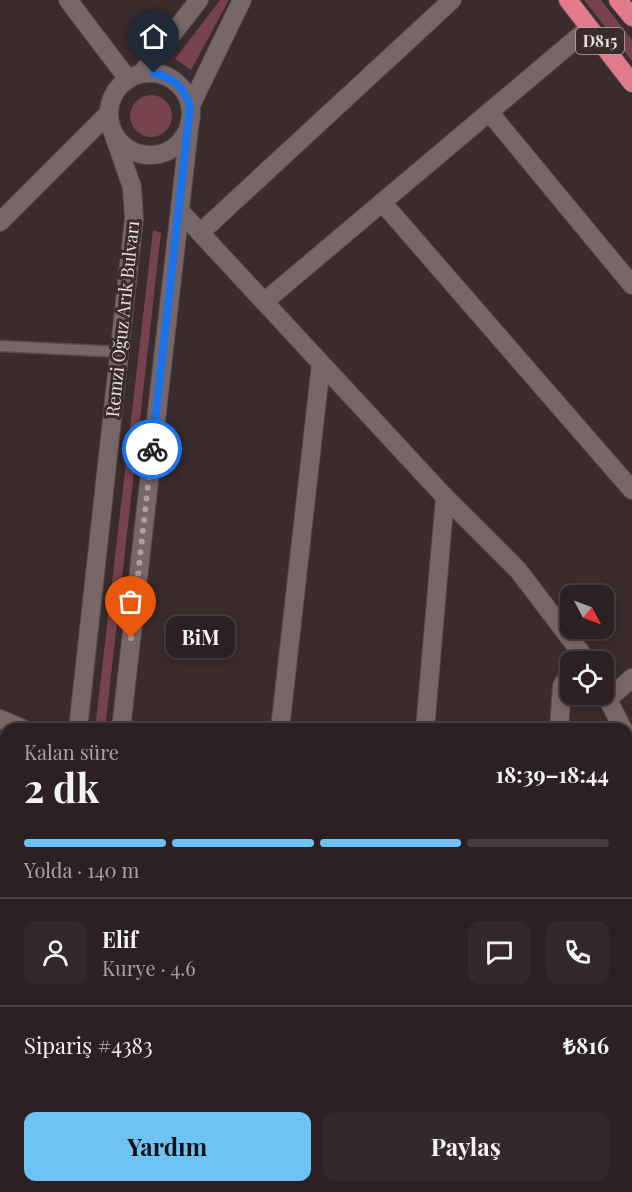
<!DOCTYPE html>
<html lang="tr">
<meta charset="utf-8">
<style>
body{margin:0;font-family:"Playfair Display",serif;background:#34282a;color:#f1f3f6;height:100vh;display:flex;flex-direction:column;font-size:22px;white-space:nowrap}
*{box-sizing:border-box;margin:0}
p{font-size:20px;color:#a6a3a5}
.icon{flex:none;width:33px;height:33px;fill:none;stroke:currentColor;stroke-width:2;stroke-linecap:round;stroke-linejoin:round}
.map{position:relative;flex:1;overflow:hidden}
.side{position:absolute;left:0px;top:723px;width:633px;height:470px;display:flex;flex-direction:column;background:#2c2022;border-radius:18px 18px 0 0;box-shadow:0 3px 9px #0003,0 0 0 2px #483e40}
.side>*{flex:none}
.needle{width:39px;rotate:131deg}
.buttons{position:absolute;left:560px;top:585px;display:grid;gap:12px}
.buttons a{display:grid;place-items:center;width:54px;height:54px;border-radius:12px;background:#2c2022;box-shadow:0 3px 9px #0003,0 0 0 2px #483e40;font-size:30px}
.pin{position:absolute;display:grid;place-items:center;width:51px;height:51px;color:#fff;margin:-62px -26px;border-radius:50% 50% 50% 0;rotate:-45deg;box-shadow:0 0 6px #0007}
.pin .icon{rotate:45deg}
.courier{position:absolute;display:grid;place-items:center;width:60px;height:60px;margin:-30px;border:4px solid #1a73e8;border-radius:50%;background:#fff;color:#222;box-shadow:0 2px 8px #0007}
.bubble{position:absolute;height:42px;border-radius:12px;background:#2c2022;box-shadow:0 3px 9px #0003,0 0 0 2px #483e40;font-size:20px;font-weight:700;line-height:42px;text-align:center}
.head em{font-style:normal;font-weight:700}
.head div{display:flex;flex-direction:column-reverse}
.head{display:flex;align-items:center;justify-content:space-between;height:102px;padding:0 24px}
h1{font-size:39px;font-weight:700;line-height:45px}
.bar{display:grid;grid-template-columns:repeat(4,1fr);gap:9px 6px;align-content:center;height:72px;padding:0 24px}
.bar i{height:8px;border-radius:4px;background:#483e40}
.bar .active{background:#6fc2f4}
.bar p{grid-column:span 4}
.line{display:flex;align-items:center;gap:15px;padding:0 24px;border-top:2px solid #483e40}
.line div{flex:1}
.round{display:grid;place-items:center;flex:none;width:63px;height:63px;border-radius:12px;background:#34282a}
.button{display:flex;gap:12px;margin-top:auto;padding:12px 24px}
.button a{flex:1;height:69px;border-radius:12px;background:#6fc2f4;color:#111;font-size:24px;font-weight:700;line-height:69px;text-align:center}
.button a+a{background:#34282a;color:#f1f3f6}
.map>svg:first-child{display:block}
.green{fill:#76424b}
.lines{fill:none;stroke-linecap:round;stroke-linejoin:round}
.lane-casing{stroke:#55494a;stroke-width:13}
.street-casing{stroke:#55494a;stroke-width:20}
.secondary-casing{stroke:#55494a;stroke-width:20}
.highway-casing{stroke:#55494a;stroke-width:20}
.lane{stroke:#786769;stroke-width:10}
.street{stroke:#786769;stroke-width:18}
.secondary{stroke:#786769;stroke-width:18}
.highway{stroke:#e37a8c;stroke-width:18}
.done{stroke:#ab9fa1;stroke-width:6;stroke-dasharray:0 10.8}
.route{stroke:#1a73e8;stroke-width:8}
.labels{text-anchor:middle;stroke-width:6;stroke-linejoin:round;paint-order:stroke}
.shield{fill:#3a2b2d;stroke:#b4a8aa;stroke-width:1.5}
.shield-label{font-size:16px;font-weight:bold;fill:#e8dedf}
.street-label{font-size:18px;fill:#e8dedf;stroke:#3a2b2d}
</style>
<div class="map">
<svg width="632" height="1192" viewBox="0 0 632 1192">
<rect width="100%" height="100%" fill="#3a2b2d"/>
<path class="green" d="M220,0h9l-38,70 -16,-11z
M584,0h17l31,40v21z
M130 116a21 21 0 1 1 42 0a21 21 0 1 1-42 0Z
M153,230l8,3 -56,496h-10z"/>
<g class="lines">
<g class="lane-casing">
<path id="lane" d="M0,346l121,6"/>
</g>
<g class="street-casing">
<path id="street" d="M68,0l60,79
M489,112l143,173
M382,202l250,288
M180,211l265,286 73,73 70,92
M200,233l252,-233
M264,302l325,-274
M603,690l20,39
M608,699l24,-21
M0,719l23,10
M280,729l41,-365
M425,729l20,-232
M559,729l3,-43 8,-13
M627,737l5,10
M627,870h5
M0,930l6,-1
M627,1013h5
M627,1177h5
M231,1192v-6
M458,1192l64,-6"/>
</g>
<g class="secondary-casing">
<path id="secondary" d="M109 114a41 41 0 1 1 82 0a41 41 0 1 1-82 0Z
M141,74l58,-74
M190,107l52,-107
M0,222l109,-109
M78,729l56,-510 -2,-32 -21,-60
M121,729l69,-609
M27,1192v-6
M69,1192l1,-6"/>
</g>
<g class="highway-casing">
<path id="highway" d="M568,0l64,83
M618,0l14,17"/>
</g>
<use href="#lane" class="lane"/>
<use href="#street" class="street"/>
<use href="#secondary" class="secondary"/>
<use href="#highway" class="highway"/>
</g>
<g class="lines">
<path class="done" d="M131,638l21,-189"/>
<path class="route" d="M152,449l38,-342c-6,-20 -16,-29 -36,-34"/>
</g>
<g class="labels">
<rect class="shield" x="576" y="28" width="48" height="26" rx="4.5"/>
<g class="shield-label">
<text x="600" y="47">D815</text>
</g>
<g class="street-label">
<text transform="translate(123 319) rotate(-84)" y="6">Remzi Oğuz Arık Bulvarı</text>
</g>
</g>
</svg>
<div class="buttons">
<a><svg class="needle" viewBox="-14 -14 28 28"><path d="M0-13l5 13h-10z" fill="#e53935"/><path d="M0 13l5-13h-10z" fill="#a6a3a5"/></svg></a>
<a><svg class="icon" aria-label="locate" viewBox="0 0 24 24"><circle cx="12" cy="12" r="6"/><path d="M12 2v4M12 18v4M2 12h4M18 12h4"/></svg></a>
</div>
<div class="pin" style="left:131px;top:638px;background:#ea580c"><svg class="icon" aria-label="bag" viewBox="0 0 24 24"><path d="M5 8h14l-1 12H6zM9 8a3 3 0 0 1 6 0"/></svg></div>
<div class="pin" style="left:154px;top:73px;background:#1f2937"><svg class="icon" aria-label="home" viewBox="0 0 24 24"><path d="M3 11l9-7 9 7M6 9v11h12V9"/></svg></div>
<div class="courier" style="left:152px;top:449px"><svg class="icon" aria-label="bike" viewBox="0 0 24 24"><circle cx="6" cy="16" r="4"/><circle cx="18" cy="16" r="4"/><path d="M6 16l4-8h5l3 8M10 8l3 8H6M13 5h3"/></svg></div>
<div class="bubble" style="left:166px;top:616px;width:69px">BiM</div>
<section class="side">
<div class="head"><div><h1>2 dk</h1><p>Kalan süre</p></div><em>18:39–18:44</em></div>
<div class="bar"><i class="active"></i><i class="active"></i><i class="active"></i><i></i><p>Yolda · 140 m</p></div>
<div class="line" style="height:108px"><a class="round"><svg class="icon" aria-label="person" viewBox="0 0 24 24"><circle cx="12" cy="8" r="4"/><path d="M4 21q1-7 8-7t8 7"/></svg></a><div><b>Elif</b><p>Kurye · 4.6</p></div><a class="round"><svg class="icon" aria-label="chat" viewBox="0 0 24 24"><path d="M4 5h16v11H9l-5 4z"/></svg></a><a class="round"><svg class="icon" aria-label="phone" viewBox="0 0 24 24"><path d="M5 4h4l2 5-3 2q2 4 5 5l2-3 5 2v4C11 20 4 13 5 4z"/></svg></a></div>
<div class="line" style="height:78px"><div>Sipariş #4383</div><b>₺816</b></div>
<div class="button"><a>Yardım</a><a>Paylaş</a></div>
</section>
</div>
